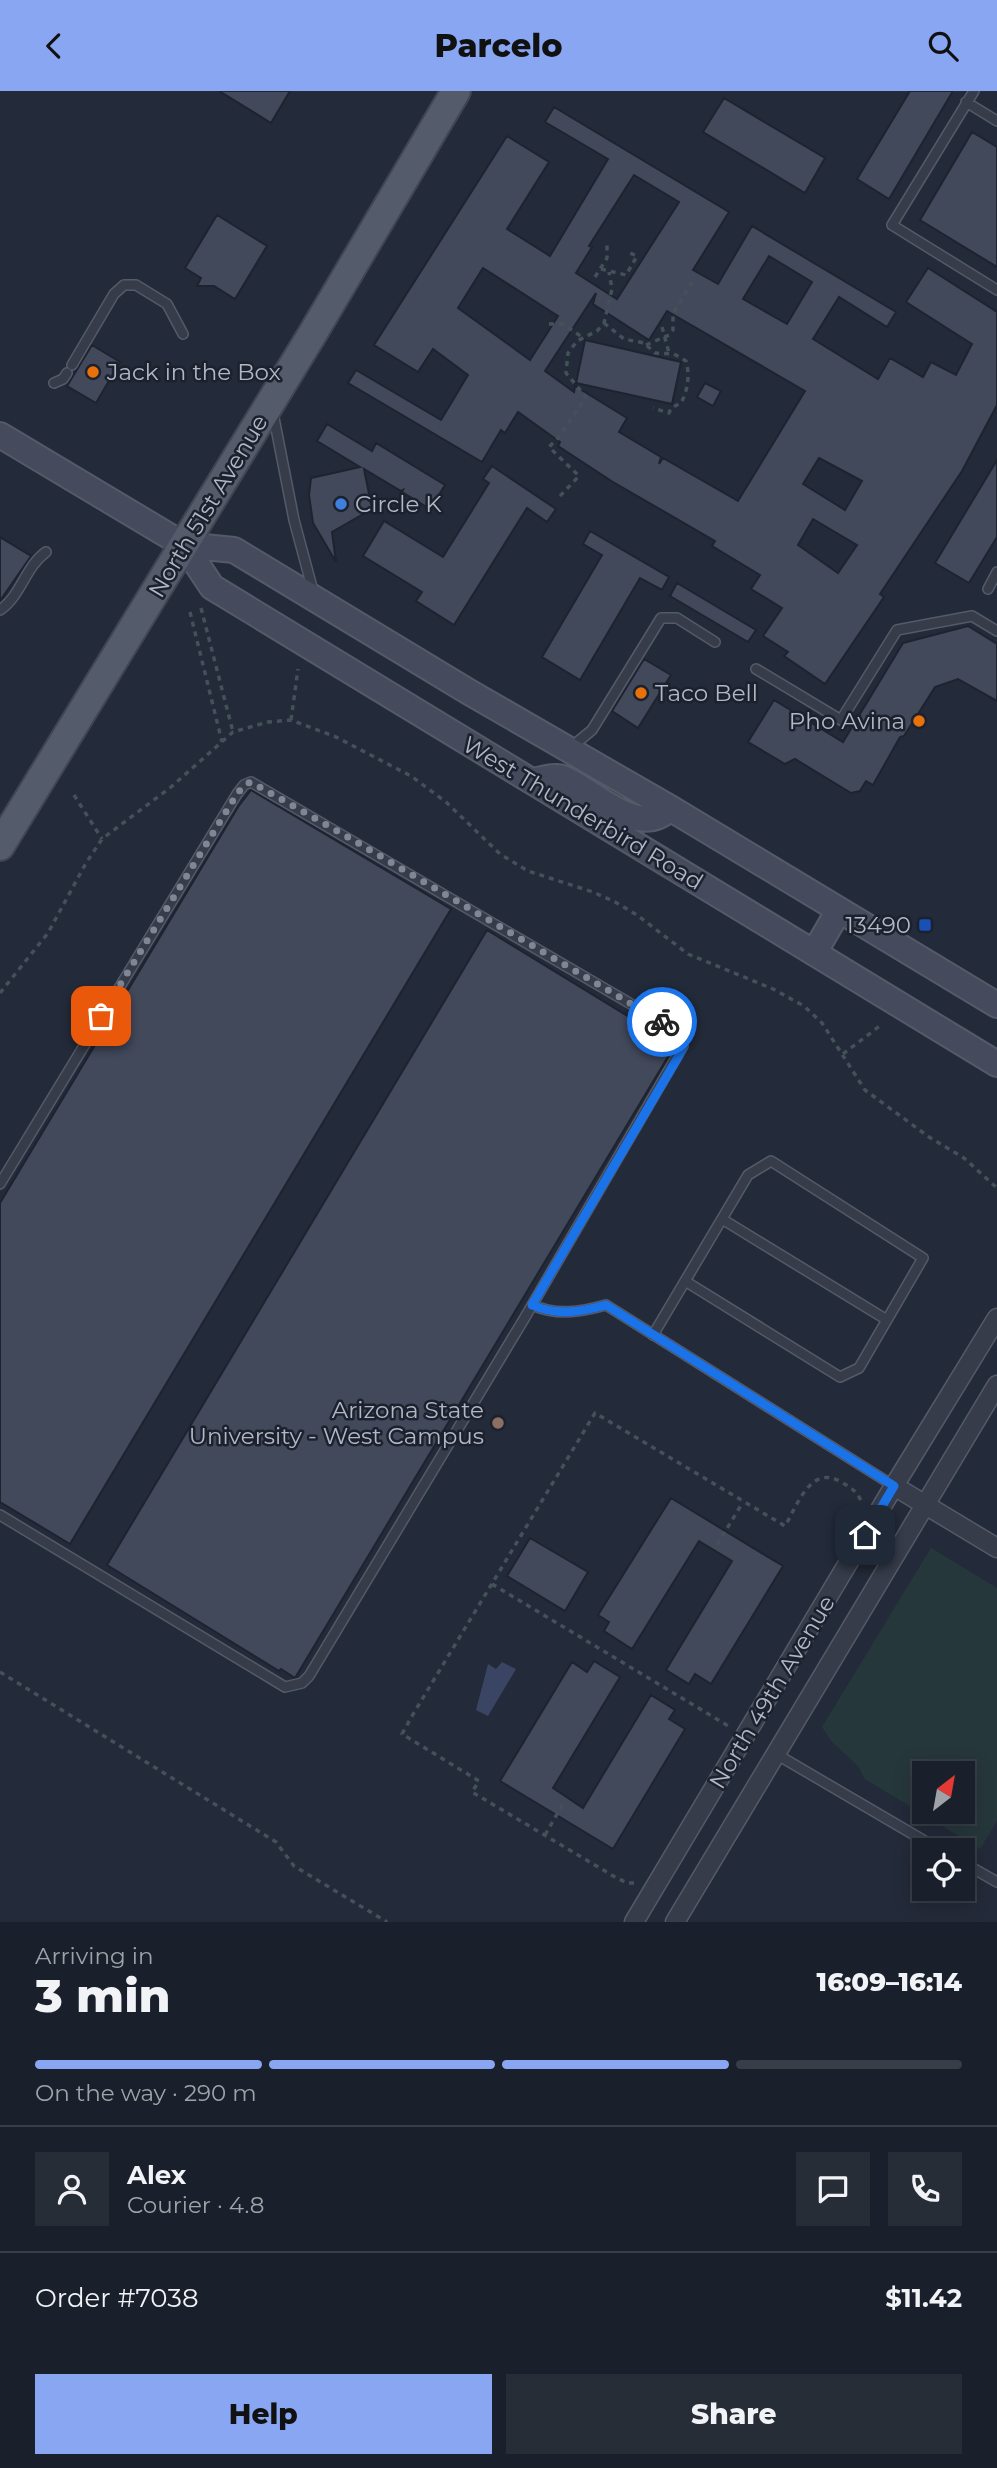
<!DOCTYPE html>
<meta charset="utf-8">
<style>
body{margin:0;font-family:Montserrat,sans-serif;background:#272d37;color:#f1f3f6;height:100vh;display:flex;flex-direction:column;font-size:26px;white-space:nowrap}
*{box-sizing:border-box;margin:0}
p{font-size:23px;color:#9fa3a9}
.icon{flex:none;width:38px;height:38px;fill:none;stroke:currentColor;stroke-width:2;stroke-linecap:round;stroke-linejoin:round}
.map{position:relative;height:1831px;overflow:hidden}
.details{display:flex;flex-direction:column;background:#1a202b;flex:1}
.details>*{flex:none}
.needle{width:46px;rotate:31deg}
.fabs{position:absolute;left:912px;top:1670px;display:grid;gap:14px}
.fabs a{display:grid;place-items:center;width:63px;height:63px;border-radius:0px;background:#1a202b;box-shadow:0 4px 18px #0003,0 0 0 2px #383e47;font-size:35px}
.pin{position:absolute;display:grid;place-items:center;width:60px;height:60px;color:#fff;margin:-30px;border-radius:14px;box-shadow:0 4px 10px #0006}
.courier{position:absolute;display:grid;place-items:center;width:70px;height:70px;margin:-35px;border:5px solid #1a73e8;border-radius:50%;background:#fff;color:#222;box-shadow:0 2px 9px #0007}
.head em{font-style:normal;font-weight:800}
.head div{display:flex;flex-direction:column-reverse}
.head{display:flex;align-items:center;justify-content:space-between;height:119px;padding:0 35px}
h1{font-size:46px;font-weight:800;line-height:52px}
.bar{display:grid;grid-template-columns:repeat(4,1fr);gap:10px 7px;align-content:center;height:84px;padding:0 35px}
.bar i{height:9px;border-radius:5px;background:#383e47}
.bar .selected{background:#89a6f3}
.bar p{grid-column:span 4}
.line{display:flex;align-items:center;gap:18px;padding:0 35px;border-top:2px solid #383e47}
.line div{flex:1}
.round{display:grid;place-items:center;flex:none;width:74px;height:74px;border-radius:0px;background:#272d37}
.primary-button{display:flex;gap:14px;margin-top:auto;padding:14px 35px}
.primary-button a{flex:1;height:80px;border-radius:0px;background:#89a6f3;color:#111;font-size:28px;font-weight:800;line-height:80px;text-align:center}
.primary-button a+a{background:#272d37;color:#f1f3f6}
header{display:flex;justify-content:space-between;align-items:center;height:91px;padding:0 35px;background:#89a6f3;color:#111;font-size:32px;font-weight:800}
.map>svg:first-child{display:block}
.green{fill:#26373b;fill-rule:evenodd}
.water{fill:#394562}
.building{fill:#42495b;stroke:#1e2330;stroke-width:2;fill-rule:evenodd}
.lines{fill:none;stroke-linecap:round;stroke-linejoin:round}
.lane-casing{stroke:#545a67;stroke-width:12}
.street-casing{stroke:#545a67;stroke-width:21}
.secondary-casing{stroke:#545a67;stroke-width:28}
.primary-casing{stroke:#404553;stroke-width:32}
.path{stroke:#425258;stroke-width:3.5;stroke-dasharray:5 5;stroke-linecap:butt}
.lane{stroke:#363c4a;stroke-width:9}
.street{stroke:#363c4a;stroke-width:18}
.secondary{stroke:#454b5c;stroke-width:24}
.primary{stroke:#545b6a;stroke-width:28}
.done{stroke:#7f8695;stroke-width:7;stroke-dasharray:0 12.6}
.route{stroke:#1a73e8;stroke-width:9}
.food-dot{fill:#e8710a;stroke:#1c212e;stroke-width:2.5}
.shop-dot{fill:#3f7fe0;stroke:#1c212e;stroke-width:2.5}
.transit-dot{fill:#1a4fb4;stroke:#1c212e;stroke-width:2.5}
.education-dot{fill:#8d6e63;stroke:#1c212e;stroke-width:2.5}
.labels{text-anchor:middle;stroke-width:5;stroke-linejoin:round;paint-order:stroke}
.poi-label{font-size:23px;fill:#b1b7c6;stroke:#1c212e;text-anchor:start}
.street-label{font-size:23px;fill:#b1b7c6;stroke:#1c212e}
</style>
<header><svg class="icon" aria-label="back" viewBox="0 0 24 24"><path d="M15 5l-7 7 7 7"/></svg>Parcelo<svg class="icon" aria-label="search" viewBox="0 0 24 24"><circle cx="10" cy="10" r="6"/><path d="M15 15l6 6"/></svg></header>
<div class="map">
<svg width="997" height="1831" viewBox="0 0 997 1831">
<rect width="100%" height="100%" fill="#232a39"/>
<path class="green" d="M931,1457l66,40v233l-17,28 -115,-70 -7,-13 -26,-24 -10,-15zM924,1682h38v38h-38z"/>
<path class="water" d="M502,1571l14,7 -28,47 -12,-6 12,-46 8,5z"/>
<path class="building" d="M219,0h71l-19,32z
M910,0h43l-64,108 -32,-20z
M724,7l101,60 -20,35 -102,-61z
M554,16l175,105 -36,58 25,14 34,-58 144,86 -9,15 -48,-30 -26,42 65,40 12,-21 33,19 8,-15 25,13 16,-31 -66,-42 22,-34 69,44v93l-35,66 -82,123 4,3 -59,87 -41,-28 4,-4 -25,-16 19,-28 -31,-19 9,-14 -48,-29 3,-5 -102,-59 -55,-36 2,-4 -42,-30 -13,21 -4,-3 -19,32 -134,-79 8,-13 85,50 27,-45 -35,-26 -15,23 -44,-27 133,-209 42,26 -42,67 43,27 58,-97 -63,-37zM634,84l45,27 -62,97 -41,-26 16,-26 -3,-1zM769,165l43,26 -25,42 -44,-25zM483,177l75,48 -28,44 -72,-52zM596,202l-3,11 56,36 18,-29 138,80 -67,110 -75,-43 -4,6 2,-7 -42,-25 8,-14 -52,-32 -1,6 -29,-21zM819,367l43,23 -17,29 -42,-26zM813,428l44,26 -19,28 -40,-28z
M972,41l25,15v120l-77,-47z
M217,124l50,31 -32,53 -21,-13h-17l4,-8 -16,-10z
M585,249l96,22 -9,42 -96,-21z
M92,254l28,17 -24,41 -29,-17z
M705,292l16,8 -8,15 -16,-9z
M327,333l45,27 4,-8 69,42 -15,24 -28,-17 1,-2 -2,1 -37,-22 8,40 -40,23 4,30 -23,-39 -4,-28 2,-17 49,-11 -43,-26z
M997,369v77l-28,46 -34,-20z
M492,375l64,43 -9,13 -20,-14 -73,117 -38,-24 6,-9 -59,-36 21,-35 59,36 46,-74 -6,-4z
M590,440l79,46 -7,13 -22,-12 -60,102 -38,-23 60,-102 -19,-11z
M0,446l31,19 -31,45z
M677,492l79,47 -8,12 -78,-46z
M968,535l29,18v57l-39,-22 -23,8 -31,49 -4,1 -27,48 -7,-4 -6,10 -9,2 -56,-34 -10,5 -37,-22 26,-42 69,42 60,-99z
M644,568l27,16 -33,53 -26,-17z
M251,699l200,119 -381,635 -70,-42v-299l238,-396z
M487,839l188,115 -380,633 -14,-9 -2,2 -172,-106z
M671,1407l112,68 -72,118 -16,-10 -6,10 -23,-14 66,-109 -33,-20 -67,108 -28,-18 5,-9 -11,-7z
M530,1447l58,34 -23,39 -58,-35z
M594,1570l26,16 -67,111 30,20 68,-113 24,15 -6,9 16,10 -72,120 -113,-68 72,-119 15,10z"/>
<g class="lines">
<g class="lane-casing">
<path id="lane" d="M974,0l-82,134 105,65
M966,11l31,19
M72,274l42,-71 10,-9h12l31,19 16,30
M54,292l9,-4 4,-6
M273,322l21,107 19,71
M988,498l9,-17
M0,519c21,-14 25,-43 46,-58
M756,578l85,51 56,-90 75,-14 25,15
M569,658l23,-19 69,-112h16l38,24
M0,1093l237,-390 7,-9 7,-3 409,239 19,15 4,10 -159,273 -215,357 -7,7 -17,4 -285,-172
M722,1128l165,101
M532,1214c25,11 48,7 74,0l288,181
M653,1244l95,-160 23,-14 152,97 -64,110 -19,9 -155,-96
M776,1663l164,96
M962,1771l35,20"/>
</g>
<g class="street-casing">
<path id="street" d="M894,1395l103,62
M634,1831l260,-436 103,-168
M675,1831l322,-537"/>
</g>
<g class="secondary-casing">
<path id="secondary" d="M0,344l184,110 50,5 235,142 201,116 327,197
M184,454l28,42 785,477
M531,690c9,-1 24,-6 32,-3 31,13 75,62 107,30
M814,862l25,-43"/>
</g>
<g class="primary-casing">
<path id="primary" d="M0,755l313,-513 143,-242"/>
</g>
<path class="path" d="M601,178l25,6 11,-19 -7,-3
M595,186l12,-19v-14
M604,232l20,16 20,4 11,10 19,1 12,7c4,14 2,29 -5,42l-10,5 -2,5 -16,-5
M549,233h14l19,13
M662,236l7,26
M646,254l23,-10 4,-5v-16l20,-34
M560,405l19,-20 -30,-29 10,-10 27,-40 -20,-24 2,-20 9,-12 20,-10 7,-8 8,-34 -3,-17
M201,517l32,124
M190,521l32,130
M291,629l7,-51
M74,704l28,44
M0,902l48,-60 38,-70 16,-24 69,-52 62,-55 35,-10 23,-2 45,17 75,39 35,26 54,52 28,17 65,21 22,10 22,13 51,39 85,35 31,17 18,17 43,67 64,47 35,21 33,30
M843,963l38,-29
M717,1454l26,-43
M492,1493l238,143
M0,1581l276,170 18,24 93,56
M545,1744l19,-33
M634,1792h-7l-12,-6 -143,-85 7,-11 -77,-47 10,-18 183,-303 190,113c13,-22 26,-62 56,-44 9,5 16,9 20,19"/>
<use href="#lane" class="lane"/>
<use href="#street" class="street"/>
<use href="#secondary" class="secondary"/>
<use href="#primary" class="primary"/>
</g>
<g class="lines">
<path class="done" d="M101,925l136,-222 7,-9 7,-3 102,58 309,182"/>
<path class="route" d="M662,931l17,15 4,10 -5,10 -146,248c25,11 48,7 74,0l288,181 -29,49"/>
</g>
<g class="food-dot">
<circle cx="93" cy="281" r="7"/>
<circle cx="641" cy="602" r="7"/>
<circle cx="919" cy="630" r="7"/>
</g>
<circle class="shop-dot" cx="341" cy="413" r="7"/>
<rect class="transit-dot" x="918" y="827" width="14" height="14" rx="3.5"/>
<circle class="education-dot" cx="498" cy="1332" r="7"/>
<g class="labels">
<g class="poi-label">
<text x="107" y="289">Jack in the Box</text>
<text x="355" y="421">Circle K</text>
<text x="655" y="610">Taco Bell</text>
<text x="905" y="638" text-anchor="end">Pho Avina</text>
<text x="911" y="842" text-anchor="end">13490</text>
<text x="484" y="1327" text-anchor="end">Arizona State<tspan x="484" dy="26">University - West Campus</tspan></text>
</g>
<g class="street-label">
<text transform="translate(208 415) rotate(-59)" y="8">North 51st Avenue</text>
<text transform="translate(583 722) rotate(31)" y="8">West Thunderbird Road</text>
<text transform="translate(772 1601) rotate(-59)" y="8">North 49th Avenue</text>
</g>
</g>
</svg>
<div class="fabs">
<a><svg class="needle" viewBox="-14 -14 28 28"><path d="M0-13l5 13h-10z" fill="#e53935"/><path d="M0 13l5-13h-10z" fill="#9fa3a9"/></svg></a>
<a><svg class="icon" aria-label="locate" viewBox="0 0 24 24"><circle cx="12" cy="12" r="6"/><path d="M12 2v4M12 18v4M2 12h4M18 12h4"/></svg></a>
</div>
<div class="pin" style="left:101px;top:925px;background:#ea580c"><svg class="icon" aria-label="bag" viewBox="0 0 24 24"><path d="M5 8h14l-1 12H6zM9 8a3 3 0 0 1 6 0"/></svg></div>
<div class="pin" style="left:865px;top:1444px;background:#1f2937"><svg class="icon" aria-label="home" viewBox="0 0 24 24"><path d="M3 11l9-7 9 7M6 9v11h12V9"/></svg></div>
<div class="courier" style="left:662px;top:931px"><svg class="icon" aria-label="bike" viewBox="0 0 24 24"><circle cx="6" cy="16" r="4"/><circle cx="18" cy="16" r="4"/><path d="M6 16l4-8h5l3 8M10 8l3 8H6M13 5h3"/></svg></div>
</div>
<section class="details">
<div class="head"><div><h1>3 min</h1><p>Arriving in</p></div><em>16:09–16:14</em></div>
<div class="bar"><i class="selected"></i><i class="selected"></i><i class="selected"></i><i></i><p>On the way · 290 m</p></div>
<div class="line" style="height:126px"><a class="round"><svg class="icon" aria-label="person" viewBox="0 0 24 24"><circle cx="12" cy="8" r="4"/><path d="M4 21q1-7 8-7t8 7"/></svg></a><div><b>Alex</b><p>Courier · 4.8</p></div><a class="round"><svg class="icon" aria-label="chat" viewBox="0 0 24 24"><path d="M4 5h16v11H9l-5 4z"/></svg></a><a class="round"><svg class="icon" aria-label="phone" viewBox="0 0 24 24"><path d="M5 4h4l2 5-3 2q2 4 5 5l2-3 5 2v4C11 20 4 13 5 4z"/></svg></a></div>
<div class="line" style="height:91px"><div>Order #7038</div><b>$11.42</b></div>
<div class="primary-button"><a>Help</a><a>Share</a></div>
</section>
